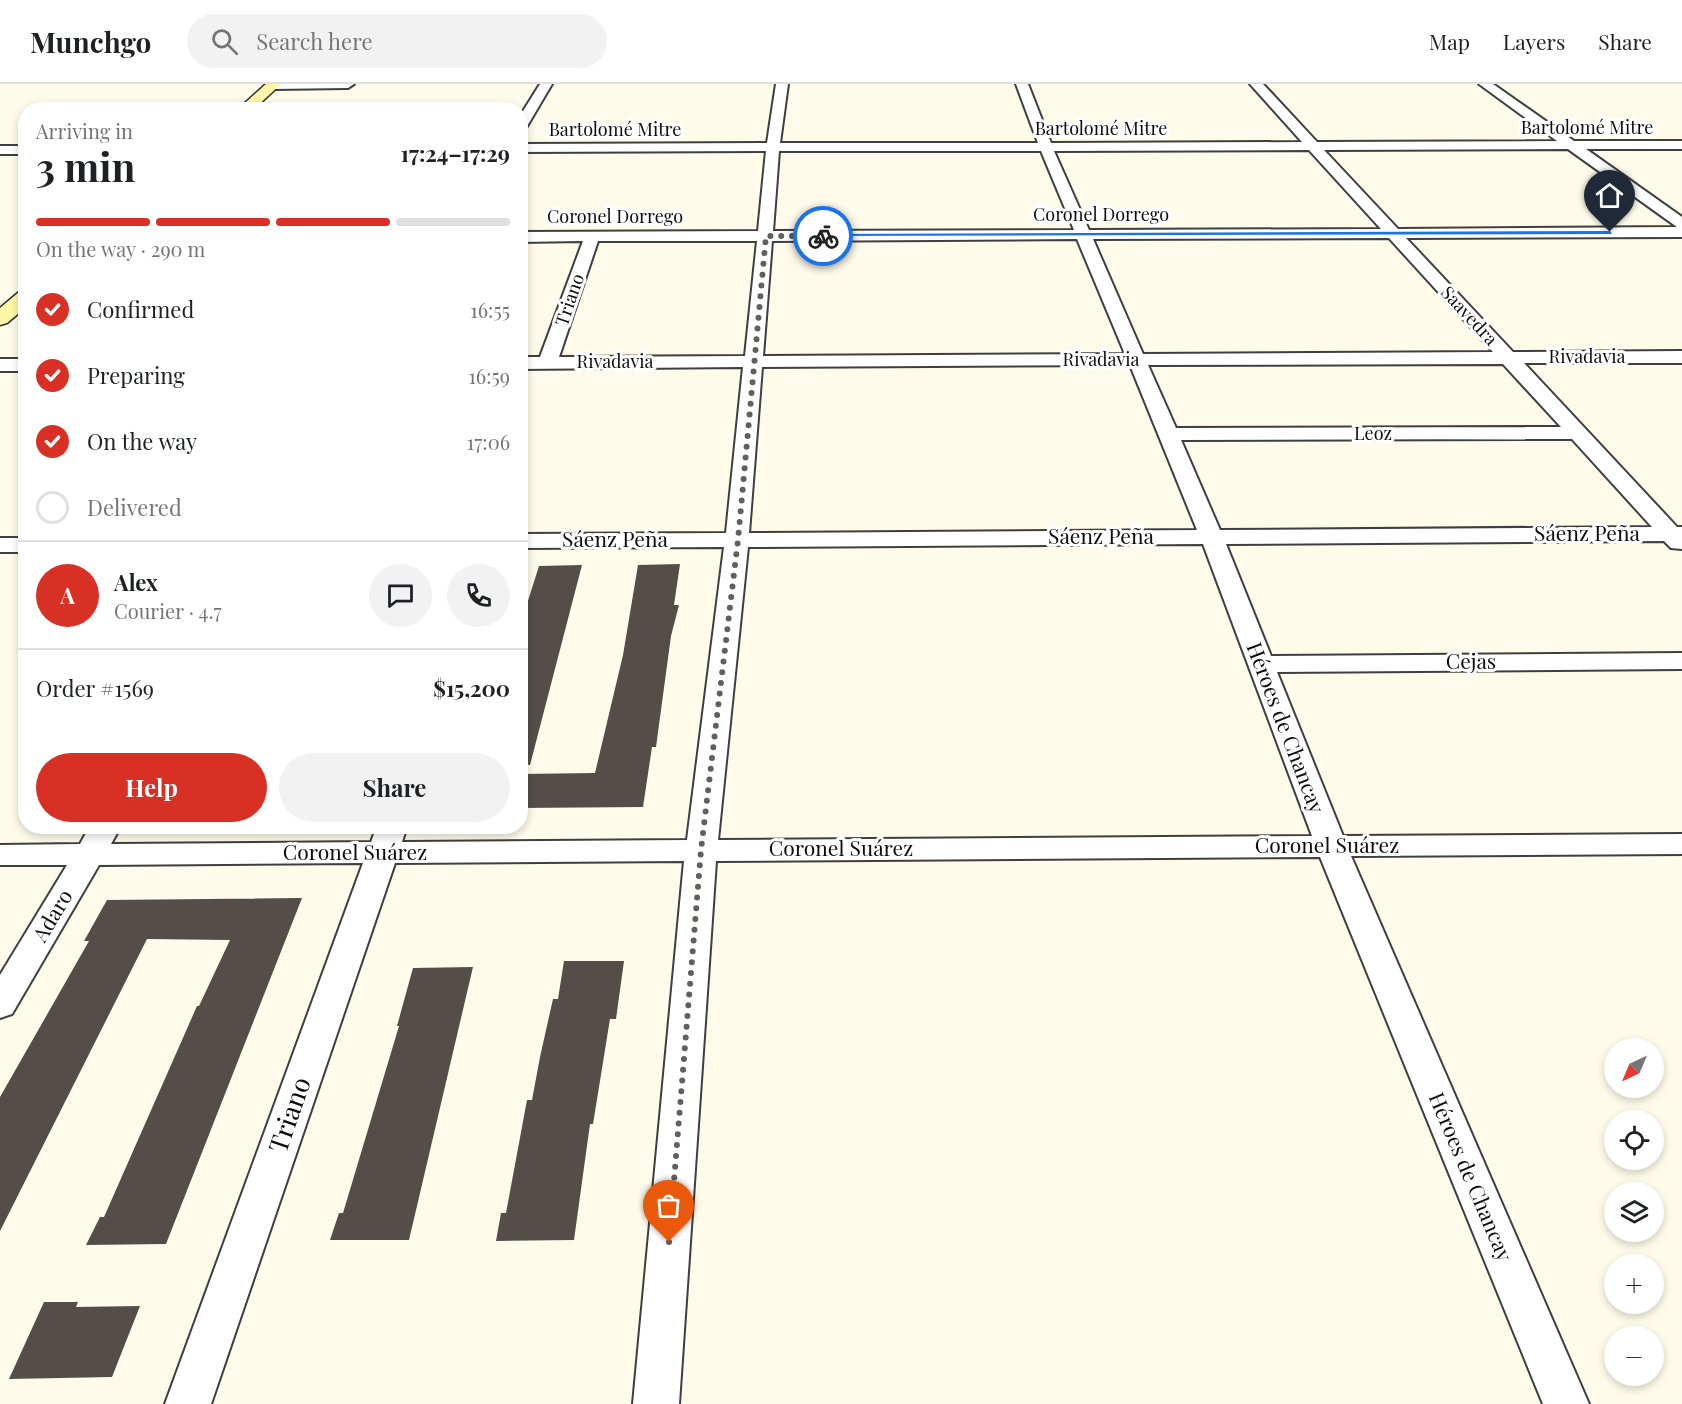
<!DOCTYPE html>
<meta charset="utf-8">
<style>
body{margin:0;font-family:"Playfair Display",serif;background:#f2f2f2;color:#202124;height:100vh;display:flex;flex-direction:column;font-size:22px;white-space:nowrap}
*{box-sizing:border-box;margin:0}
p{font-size:20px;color:#757577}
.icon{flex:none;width:33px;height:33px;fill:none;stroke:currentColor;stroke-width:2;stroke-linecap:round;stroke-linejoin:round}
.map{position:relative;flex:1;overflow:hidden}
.side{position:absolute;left:18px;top:18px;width:510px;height:732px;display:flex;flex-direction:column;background:#fff;border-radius:24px;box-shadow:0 3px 9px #0003}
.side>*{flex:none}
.needle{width:39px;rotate:224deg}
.fabs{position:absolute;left:1604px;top:954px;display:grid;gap:12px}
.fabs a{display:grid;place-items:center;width:60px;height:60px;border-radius:50%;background:#fff;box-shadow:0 3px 9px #0003;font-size:30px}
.pin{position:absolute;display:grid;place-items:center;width:51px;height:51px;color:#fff;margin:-62px -26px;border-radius:50% 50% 50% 0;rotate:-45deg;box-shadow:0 0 6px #0007}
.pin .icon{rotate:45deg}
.courier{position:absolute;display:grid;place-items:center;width:60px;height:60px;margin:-30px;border:4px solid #1a73e8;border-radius:50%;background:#fff;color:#222;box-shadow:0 2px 8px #0007}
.overview em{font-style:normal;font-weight:700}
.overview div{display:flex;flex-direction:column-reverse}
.overview{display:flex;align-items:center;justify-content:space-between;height:102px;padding:0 18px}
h1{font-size:39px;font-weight:700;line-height:45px}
.bar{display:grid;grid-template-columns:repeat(4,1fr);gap:9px 6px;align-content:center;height:72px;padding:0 18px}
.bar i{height:8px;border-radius:4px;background:#e0e0e0}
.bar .on{background:#d93025}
.bar p{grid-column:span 4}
.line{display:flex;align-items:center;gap:15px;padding:0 18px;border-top:2px solid #e0e0e0}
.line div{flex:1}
.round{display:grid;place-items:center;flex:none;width:63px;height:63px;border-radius:32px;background:#f2f2f2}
ol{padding:0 18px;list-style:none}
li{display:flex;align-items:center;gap:18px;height:66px}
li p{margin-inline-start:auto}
li .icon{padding:6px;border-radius:50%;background:#d93025;color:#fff;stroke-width:4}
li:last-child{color:#757577}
li i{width:33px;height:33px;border:3px solid #e0e0e0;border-radius:50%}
.action{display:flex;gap:12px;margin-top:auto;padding:12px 18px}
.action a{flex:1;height:69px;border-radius:36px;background:#d93025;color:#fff;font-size:24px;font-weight:700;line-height:69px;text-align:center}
.action a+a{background:#f2f2f2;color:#202124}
header{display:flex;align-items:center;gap:36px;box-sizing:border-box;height:84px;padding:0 30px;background:#fff;border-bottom:2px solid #e0e0e0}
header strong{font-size:28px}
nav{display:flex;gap:33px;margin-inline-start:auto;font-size:21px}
.search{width:420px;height:54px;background:#f2f2f2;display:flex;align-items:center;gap:15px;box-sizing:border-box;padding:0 21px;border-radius:33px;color:#757577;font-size:22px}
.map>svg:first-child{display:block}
.green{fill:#cfe9b4}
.building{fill:#544d48}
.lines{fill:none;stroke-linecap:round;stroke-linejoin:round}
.minor-casing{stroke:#3f3f3f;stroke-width:4}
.secondary-casing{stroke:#2e2e2e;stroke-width:3}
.minor{fill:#fff;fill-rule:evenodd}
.secondary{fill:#fff7a5;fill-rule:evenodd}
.route{fill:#1a73e8}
.done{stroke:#61605a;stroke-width:6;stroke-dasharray:0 10.8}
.labels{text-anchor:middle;stroke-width:6;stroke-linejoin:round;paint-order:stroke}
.far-street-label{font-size:18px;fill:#0c0c0c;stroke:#fff}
.street-label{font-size:21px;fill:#0c0c0c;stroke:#fff}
.near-street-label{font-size:26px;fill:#0c0c0c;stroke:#fff}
</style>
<header>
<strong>Munchgo</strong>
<div class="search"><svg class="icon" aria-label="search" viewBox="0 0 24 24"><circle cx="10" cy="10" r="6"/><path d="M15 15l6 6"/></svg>Search here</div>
<nav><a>Map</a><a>Layers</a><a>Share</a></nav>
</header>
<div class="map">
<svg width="1682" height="1320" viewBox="0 0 1682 1320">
<rect width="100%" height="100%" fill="#fffbea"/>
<path class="green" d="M126,743v-1l238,1 -1,3 -239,2z"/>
<path class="building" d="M680,480l-6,41h5l-8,31 -15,111h-4l-9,60 -123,1v-34l75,-1 28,-118 15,-90z
M582,481l-52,200 -10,-1v-138l19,-60z
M302,814l-136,346 -80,1 14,-28h4l93,-211h2l31,-66 -83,-1 -147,292v-134l89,-156h-5l23,-41z
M564,877h60l-8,58h-6l-17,105h-3l-16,116 -78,1 5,-28h5l21,-113h5l8,-43 13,-58h5z
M473,883l-64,273h-79l9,-27h4l56,-187h-2l16,-58z
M44,1218h34l-2,5 64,-1 -28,71 -103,2z"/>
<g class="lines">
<g class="minor-casing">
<path id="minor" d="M268,0h86l-6,4 -75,1z
M540,0h12l-26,44 -6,4v-16z
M776,0h12l-8,59h258l-22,-59h12l23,59 251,-1 -52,-58h13l54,58 240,-1 -78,-57h14l81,57h108v8h-96l96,68v20l-276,1 107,114 169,-1v12h-158l153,164h5v22l-11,-1 -7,-7 -438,3 45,112 411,-3v16l-405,3 66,164 339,-2v20l-331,2 238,548h-46l-223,-547 -604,4 -37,543h-46l51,-543 -289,2 -184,541h-46l198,-541 -264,2 -87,149 -12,4v-43l67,-110h-67v-20l80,-1 10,-18h31l-10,18 260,-2 6,-16h30l-5,16 285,-2 37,-293 -204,1v-14l206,-1 17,-166 -223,2v-12h20l43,-116 -63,1v-10l238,-1 8,-80 -246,1v-8l247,-1zM1568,65l109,78 -279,2 -74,-79zM1309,66l72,79 -292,1 -35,-79zM779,67h262l33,79 -301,1zM1389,154l104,114 -350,2 -50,-115zM1077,155l48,115 -362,2 9,-115zM598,157h159l-12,115 -186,1zM1503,280l58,63 -385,1 -28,-63zM1130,281l67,165 -448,3 13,-166zM1572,355l80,88 -432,3 -39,-90zM1203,460l109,292 -594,4 30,-293z
M0,62h26v8h-26z
M0,275h26v12h-26z
M0,454h26v14h-26z"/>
</g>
<g class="secondary-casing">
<path id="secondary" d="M266,0h15l-28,26h-16z
M26,206v17l-19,16 -7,2v-17l19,-16z"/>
</g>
<use href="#minor" class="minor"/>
<use href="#secondary" class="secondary"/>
</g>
<path class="route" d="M1610,147l2,3 -791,2 2,-2z"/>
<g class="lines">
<path class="done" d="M669,1158l32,-392 37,-310 28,-304h57"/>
</g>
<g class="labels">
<g class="far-street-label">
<text x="1587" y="50">Bartolomé Mitre</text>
<text x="1101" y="51">Bartolomé Mitre</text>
<text x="615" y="52">Bartolomé Mitre</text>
<text x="1101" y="137">Coronel Dorrego</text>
<text x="615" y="139">Coronel Dorrego</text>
<text transform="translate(570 216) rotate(-71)" y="6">Triano</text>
<text transform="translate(1469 232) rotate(47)" y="6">Saavedra</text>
<text x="1587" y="279">Rivadavia</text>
<text x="1101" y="282">Rivadavia</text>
<text x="615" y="284">Rivadavia</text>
<text x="1373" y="356">Leoz</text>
</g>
<g class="street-label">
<text x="1587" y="457">Sáenz Peña</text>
<text x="1101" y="460">Sáenz Peña</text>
<text x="615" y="463">Sáenz Peña</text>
<text x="1471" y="585">Cejas</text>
<text transform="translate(1285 644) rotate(69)" y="7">Héroes de Chancay</text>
<text x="1327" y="769">Coronel Suárez</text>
<text x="841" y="772">Coronel Suárez</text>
<text x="355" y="776">Coronel Suárez</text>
<text transform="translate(53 832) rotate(-59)" y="7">Adaro</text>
<text transform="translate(1470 1093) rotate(67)" y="7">Héroes de Chancay</text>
</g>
<g class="near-street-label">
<text transform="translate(290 1031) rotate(-71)" y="9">Triano</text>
</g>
</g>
</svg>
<div class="fabs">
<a><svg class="needle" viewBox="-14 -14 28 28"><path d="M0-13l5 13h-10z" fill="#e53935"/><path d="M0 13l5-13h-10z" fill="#757577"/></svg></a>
<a><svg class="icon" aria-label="locate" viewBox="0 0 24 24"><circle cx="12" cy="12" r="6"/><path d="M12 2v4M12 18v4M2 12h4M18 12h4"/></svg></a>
<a><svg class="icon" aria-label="layers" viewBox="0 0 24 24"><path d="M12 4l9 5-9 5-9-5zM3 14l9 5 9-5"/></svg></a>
<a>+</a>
<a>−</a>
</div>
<div class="pin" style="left:669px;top:1158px;background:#ea580c"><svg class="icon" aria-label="bag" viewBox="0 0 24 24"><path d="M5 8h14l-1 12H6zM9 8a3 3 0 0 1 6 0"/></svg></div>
<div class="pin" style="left:1610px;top:148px;background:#1f2937"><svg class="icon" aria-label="home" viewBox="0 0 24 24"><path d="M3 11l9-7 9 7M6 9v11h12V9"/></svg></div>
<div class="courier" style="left:823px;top:152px"><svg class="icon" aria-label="bike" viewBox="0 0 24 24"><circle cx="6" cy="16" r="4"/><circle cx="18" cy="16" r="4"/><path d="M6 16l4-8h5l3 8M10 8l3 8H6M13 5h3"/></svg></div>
<section class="side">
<div class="overview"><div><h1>3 min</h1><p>Arriving in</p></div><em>17:24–17:29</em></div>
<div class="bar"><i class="on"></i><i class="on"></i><i class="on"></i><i></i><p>On the way · 290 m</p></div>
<ol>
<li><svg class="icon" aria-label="check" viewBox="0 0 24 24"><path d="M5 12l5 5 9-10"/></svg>Confirmed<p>16:55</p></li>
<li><svg class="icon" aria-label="check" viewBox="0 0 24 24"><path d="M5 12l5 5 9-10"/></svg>Preparing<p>16:59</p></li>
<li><svg class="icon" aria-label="check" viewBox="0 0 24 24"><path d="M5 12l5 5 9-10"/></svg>On the way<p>17:06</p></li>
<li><i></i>Delivered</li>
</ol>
<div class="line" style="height:108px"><b class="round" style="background:#d93025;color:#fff">A</b><div><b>Alex</b><p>Courier · 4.7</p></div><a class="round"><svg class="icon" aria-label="chat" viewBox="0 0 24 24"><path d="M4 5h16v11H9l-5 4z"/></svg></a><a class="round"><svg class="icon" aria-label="phone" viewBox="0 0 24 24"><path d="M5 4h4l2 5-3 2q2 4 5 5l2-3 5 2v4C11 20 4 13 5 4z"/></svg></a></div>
<div class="line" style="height:78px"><div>Order #1569</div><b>$15,200</b></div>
<div class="action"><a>Help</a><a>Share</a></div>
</section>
</div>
